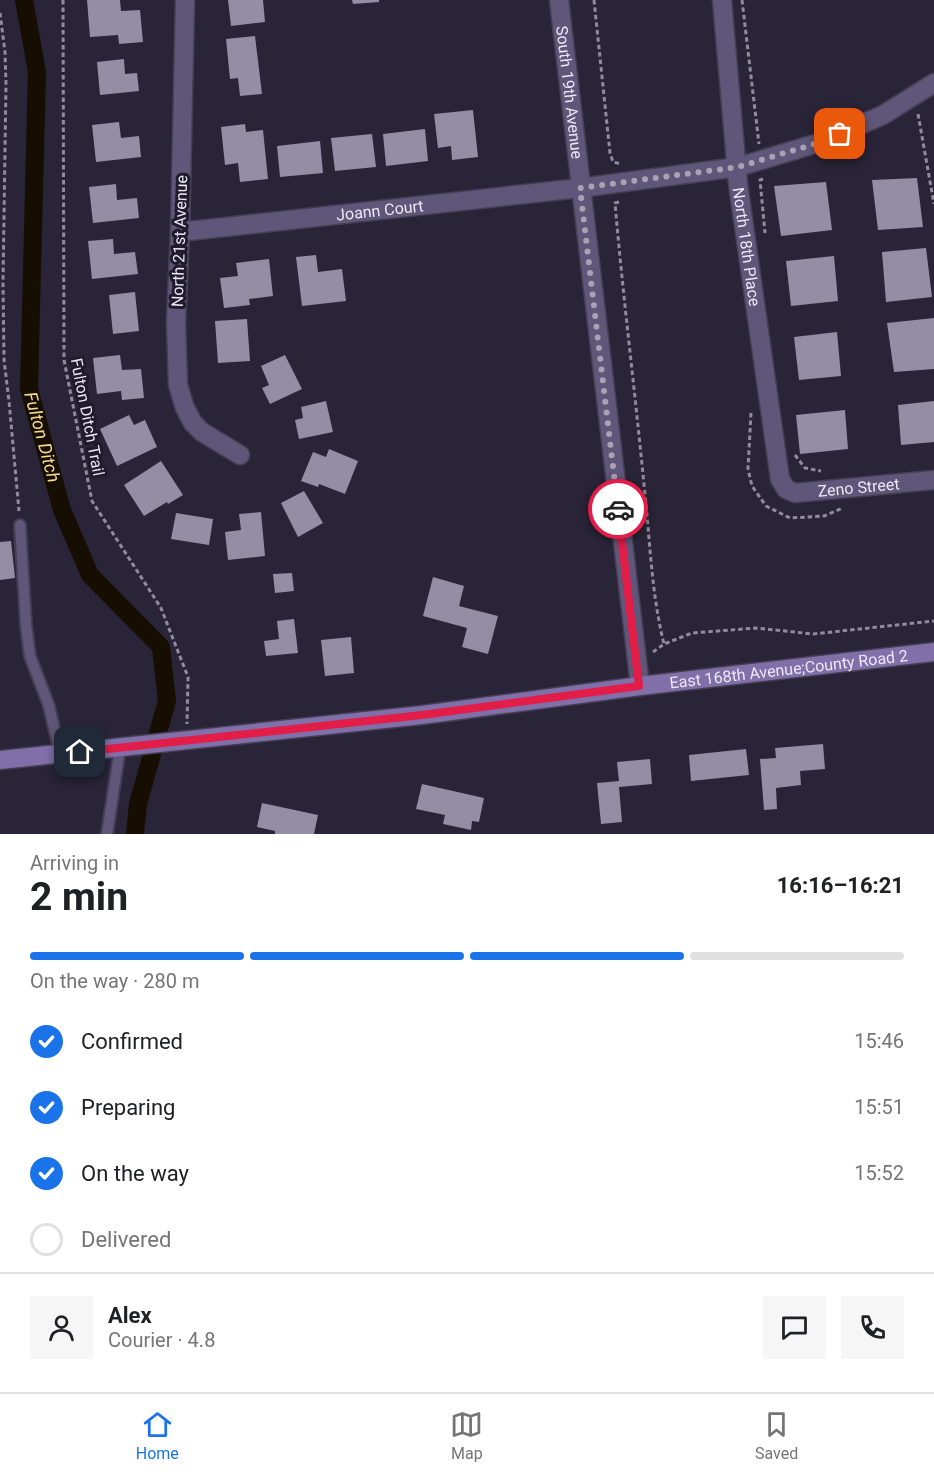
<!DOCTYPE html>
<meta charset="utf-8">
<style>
body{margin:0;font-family:Roboto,sans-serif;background:#f6f6f6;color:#202124;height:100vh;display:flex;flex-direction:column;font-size:22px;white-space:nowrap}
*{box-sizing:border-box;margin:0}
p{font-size:20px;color:#757577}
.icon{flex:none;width:33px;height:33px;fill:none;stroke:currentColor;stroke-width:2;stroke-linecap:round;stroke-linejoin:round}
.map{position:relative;height:834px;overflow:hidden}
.drawer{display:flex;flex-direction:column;background:#fff;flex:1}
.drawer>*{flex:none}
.pin{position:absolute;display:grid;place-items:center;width:51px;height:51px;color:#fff;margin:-26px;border-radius:12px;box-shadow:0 3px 9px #0006}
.courier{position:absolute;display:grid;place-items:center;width:60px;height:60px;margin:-30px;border:4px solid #e11d48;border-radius:50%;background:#fff;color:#222;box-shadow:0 2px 8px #0007}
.headline em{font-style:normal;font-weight:700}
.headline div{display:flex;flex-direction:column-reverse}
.headline{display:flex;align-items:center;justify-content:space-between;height:102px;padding:0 30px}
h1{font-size:39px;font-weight:700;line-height:45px}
.bar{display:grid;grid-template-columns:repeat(4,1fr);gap:9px 6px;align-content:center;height:72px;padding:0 30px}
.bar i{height:8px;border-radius:4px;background:#e0e0e0}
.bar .on{background:#1a73e8}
.bar p{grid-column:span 4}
.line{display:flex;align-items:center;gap:15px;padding:0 30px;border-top:2px solid #e0e0e0}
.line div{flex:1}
.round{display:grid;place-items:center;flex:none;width:63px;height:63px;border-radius:0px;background:#f6f6f6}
ol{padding:0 30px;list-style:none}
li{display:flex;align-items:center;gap:18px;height:66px}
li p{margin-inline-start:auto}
li .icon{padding:6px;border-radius:50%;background:#1a73e8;color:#fff;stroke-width:4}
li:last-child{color:#757577}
li i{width:33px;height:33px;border:3px solid #e0e0e0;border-radius:50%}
.tab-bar{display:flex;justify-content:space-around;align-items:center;height:84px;border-top:2px solid #e0e0e0;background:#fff;font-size:16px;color:#757577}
.tab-bar a{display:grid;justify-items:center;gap:3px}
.tab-bar .on{color:#1a73e8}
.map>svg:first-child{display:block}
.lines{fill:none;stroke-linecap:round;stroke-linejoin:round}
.canal{stroke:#160e00;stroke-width:18}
.building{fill:#938da6}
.lane-casing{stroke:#443f52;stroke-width:14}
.street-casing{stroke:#443f52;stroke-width:21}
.secondary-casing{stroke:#443f52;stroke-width:21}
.path{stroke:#918c9d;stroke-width:3;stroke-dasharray:4.5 3;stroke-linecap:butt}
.lane{stroke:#60567a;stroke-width:10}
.street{stroke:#60567a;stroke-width:18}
.secondary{stroke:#806fa9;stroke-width:18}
.done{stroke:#a7a3b3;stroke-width:6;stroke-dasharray:0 10.8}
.route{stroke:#e11d48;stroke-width:8}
.labels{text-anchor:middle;stroke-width:6;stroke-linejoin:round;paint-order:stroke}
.street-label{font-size:16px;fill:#ebe7f5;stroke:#201a2d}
.water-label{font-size:18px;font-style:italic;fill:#f5da8c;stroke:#201a2d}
</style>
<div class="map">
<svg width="934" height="834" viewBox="0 0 934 834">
<rect width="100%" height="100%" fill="#292438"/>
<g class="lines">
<path class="canal" id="s1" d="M24,0l13,72 -8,317 33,121 28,65 71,72 6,54 -29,103 -3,30"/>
</g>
<path class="building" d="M87,0h33l1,11 19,-1 3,32 -24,2 -1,-9 -28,2z
M228,0h35l2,22 -34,4z
M352,0h27v2l-26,2z
M255,36l7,58 -22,2 -2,-18 -8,1 -4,-40z
M124,59l1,15 12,-1 2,18 -39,4 -3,-33z
M473,110l5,47 -26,3 -1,-14 -13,2 -4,-34z
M119,122l2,16 18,-2 2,21 -45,5 -4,-37z
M245,124l1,8 17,-2 5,49 -28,3 -2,-19 -13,2 -4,-38z
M425,129l3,32 -42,5 -3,-32z
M372,134l4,33 -41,4 -4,-33z
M320,141l3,32 -43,4 -3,-31z
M917,178l6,49 -45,3 -6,-50z
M826,182l6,48 -51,6 -7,-50z
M116,184l1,16 20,-2 2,20 -46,5 -4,-36z
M113,239l1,15 21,-2 3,22 -46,5 -4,-38z
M926,248l6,49 -46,5 -4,-50z
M316,255l2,17 24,-3 4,32 -44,5 -6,-49z
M834,256l4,45 -47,5 -5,-45z
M269,259l4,37 -24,3 1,6 -26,3 -4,-30 18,-2 -2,-13z
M135,292l4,39 -26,3 -4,-39z
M934,318v51l-40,3 -7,-49z
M247,319l3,42 -32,2 -3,-42z
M837,332l4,44 -42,4 -5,-43z
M120,355l2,15 19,-1 3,29 -22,2 -1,-9 -24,3 -4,-36z
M285,355l17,34 -32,15 -8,-16 7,-3 -8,-19z
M326,401l7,31 -34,7 -4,-19 8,-2 -2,-11z
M934,401v41l-33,3 -3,-40z
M845,410l3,39 -48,5 -4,-39z
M129,415l5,10 11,-5 12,27 -40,19 -17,-37z
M329,449l29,12 -13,33 -26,-10 -1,3 -17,-6 12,-29 13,5z
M161,461l22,34 -15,9 -1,-2 -23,14 -20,-31z
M304,491l19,32 -25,14 -17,-34z
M261,512l4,44 -37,4 -3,-28 16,-2 -2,-16z
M176,513l37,6 -4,26 -38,-6z
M11,541l4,37 -15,2v-38z
M292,573l2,18 -19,2 -2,-19z
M433,577l31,9 -5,20 39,10 -10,38 -26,-7 5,-19 -44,-12z
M294,619l4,34 -32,3 -2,-15 15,-2 -2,-18z
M351,637l3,36 -29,3 -4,-36z
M823,744l2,25 -25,2 1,14 -25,3 1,21 -13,1 -4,-51 16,-1 -1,-10z
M746,749l3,26 -58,6 -2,-26z
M650,759l2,25 -33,3 3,35 -21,2 -4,-41 22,-2 -2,-19z
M422,784l62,14 -5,24 -7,-1 -1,9 -28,-6 2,-9 -29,-6z
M262,803l56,12 -4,19h-39v-3l-18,-4z"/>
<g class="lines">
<g class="lane-casing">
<path id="lane" d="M20,525l6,100 4,31 19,50 11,48
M107,834l13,-86"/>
</g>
<g class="street-casing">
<g id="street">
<path d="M185,0l-5,232 -4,90 2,63 7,23 8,15 9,9 38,23"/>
<path id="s2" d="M559,0l81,686"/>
<path id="s3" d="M722,0l16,184 42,295 6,10 9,4 139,-13"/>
<path id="s4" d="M180,232l400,-44 158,-21 80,-24 65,-28 51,-32"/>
</g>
</g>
<g class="secondary-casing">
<g id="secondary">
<path id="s5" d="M0,760l422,-45 218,-29 294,-34"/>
</g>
</g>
<path class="path" d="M63,0l1,360 28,141 69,107 27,69 -1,47
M594,0l16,153 3,9 8,2
M742,0l17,144
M0,13l5,39 1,32 -3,199 1,77 5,41 10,110
M918,114l16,90
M763,179l-3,1 5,53
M619,202l-4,1c8,94 20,188 29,282 6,53 7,107 20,159
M751,413l-3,56 4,17 14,20 24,12 34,-2 19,-8
M795,455l10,13 16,3
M653,652l11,-8 28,-11 64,-5 57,6 121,-13"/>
<use href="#lane" class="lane"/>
<use href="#street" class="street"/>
<use href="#secondary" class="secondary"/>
</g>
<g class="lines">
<path class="done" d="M618,509l-38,-321 158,-21 80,-24 22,-9"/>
<path class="route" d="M80,752l342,-37 217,-29 -21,-177"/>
</g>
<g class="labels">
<g class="street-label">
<text dy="6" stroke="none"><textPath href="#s2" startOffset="93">South 19th Avenue</textPath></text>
<text dy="6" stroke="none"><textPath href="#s4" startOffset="201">Joann Court</textPath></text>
<text transform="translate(179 241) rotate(-88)" y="6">North 21st Avenue</text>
<text dy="6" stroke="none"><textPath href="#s3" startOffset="248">North 18th Place</textPath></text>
<text transform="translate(88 417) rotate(79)" y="6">Fulton Ditch Trail</text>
<text dy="6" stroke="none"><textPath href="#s3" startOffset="568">Zeno Street</textPath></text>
<text dy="6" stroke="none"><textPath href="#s5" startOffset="794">East 168th Avenue;County Road 2</textPath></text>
</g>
<g class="water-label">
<text dy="6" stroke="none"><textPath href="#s1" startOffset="440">Fulton Ditch</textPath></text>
</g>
</g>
</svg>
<div class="pin" style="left:840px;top:134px;background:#ea580c"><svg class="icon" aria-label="bag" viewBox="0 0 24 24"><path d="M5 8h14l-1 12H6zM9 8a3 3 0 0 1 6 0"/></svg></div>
<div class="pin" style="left:80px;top:752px;background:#1f2937"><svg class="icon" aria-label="home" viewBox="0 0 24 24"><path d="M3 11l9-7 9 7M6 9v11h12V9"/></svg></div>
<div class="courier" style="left:618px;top:509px"><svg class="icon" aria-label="car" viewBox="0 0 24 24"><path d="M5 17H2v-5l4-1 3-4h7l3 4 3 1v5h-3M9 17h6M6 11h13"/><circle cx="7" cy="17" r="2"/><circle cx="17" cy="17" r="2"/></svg></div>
</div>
<section class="drawer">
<div class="headline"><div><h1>2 min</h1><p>Arriving in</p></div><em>16:16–16:21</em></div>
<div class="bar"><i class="on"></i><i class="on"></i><i class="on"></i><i></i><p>On the way · 280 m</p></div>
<ol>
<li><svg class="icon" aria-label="check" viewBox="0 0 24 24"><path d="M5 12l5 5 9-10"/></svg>Confirmed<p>15:46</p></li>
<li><svg class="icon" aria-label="check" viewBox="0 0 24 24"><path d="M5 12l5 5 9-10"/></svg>Preparing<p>15:51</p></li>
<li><svg class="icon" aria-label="check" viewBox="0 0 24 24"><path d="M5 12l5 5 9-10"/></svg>On the way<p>15:52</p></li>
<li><i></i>Delivered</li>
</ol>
<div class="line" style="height:108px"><a class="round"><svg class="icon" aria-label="person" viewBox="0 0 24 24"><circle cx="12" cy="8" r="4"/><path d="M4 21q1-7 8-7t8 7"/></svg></a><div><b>Alex</b><p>Courier · 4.8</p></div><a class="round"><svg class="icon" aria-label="chat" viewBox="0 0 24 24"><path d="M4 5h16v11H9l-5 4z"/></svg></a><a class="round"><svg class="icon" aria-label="phone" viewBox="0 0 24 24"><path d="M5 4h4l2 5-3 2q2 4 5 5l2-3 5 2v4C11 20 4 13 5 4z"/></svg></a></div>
</section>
<nav class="tab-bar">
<a class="on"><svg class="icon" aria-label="home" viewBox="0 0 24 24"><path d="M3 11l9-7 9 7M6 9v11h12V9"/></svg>Home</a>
<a><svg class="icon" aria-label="map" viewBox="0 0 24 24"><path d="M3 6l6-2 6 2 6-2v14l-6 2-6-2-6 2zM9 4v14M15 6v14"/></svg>Map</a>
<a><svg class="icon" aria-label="saved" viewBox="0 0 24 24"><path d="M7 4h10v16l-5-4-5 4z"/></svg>Saved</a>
</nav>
